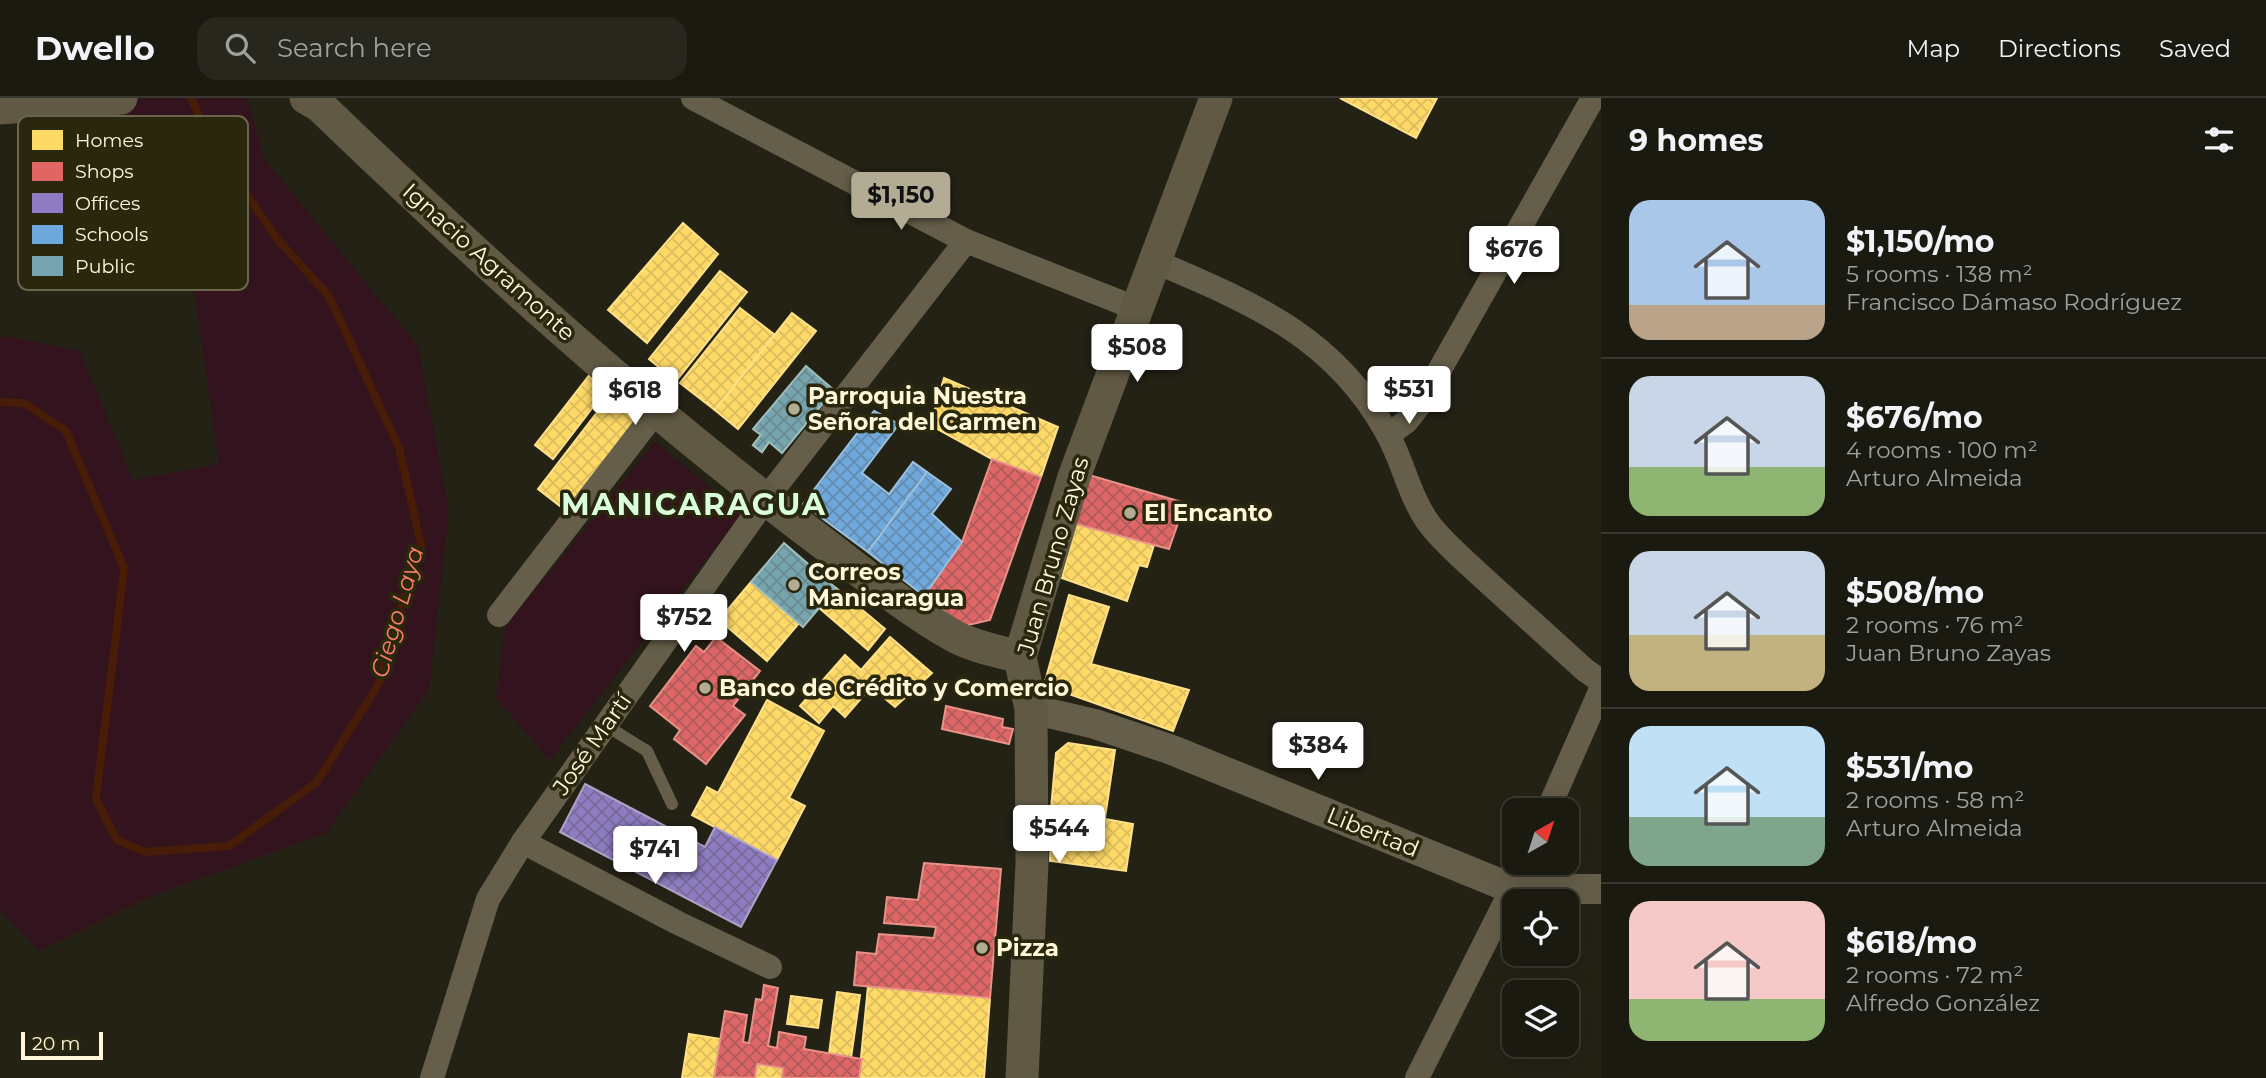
<!DOCTYPE html>
<meta charset="utf-8">
<style>
:root{--surface:#1b1a10;--page:#28271e;--text:#f1f3f6;--muted:#a0a19f;--line:#393830;--accent:#b2ac94}
body{margin:0;font-family:Montserrat,sans-serif;background:var(--page);color:var(--text);height:100vh;display:flex;flex-direction:column;font-size:26px;white-space:nowrap}
*{box-sizing:border-box;margin:0}
p{font-size:23px;color:var(--muted)}
.icon{flex:none;width:38px;height:38px;fill:none;stroke:currentColor;stroke-width:2;stroke-linecap:round;stroke-linejoin:round}
.map{position:relative;flex:1;overflow:hidden}
.panel{display:flex;flex-direction:column;background:var(--surface);width:665px}
.panel>*{flex:none}
.needle{width:46px;rotate:39deg}
.controls{position:absolute;left:1502px;top:700px;display:grid;gap:14px}
.controls a{display:grid;place-items:center;width:77px;height:77px;border-radius:14px;background:var(--surface);box-shadow:0 7px 28px #0002,0 0 0 2px var(--line);font-size:35px}
.scale{position:absolute;left:21px;bottom:18px;width:82px;box-sizing:border-box;padding-left:7px;border:4px solid #fff7d8;border-top:0;font-size:19px;line-height:24px;white-space:nowrap;color:#fff7d8;-webkit-text-stroke:5px #2a270f;paint-order:stroke}
.price{position:absolute;translate:-50% -60px;padding:0 16px;border-radius:7px;background:#fff;color:#222;font-size:23px;line-height:46px;filter:drop-shadow(0 2px 4px #0008)}
.price::after{content:'';position:absolute;left:50%;top:42px;width:21px;height:16px;margin-left:-10px;background:inherit;clip-path:polygon(0 0,100% 0,50% 100%)}
.price.current{background:var(--accent);color:#111}
ul{padding:0;list-style:none}
li{display:flex;align-items:center;gap:21px;height:175px;padding:0 28px}
li+li{border-top:2px solid var(--line)}
li span{display:grid;place-items:center;flex:none;width:196px;height:140px;border-radius:21px;color:#555}
li>.icon{margin-inline-start:auto}
span .icon{width:84px;height:84px;fill:#fffc;stroke-width:1}
li b{font-size:30px}
h2{display:flex;justify-content:space-between;align-items:center;height:84px;padding:0 28px;font-size:30px}
header{display:flex;align-items:center;gap:42px;box-sizing:border-box;height:98px;padding:0 35px;background:var(--surface);border-bottom:2px solid var(--line)}
header strong{font-size:33px}
nav{display:flex;gap:38px;margin-inline-start:auto;font-size:24px}
.search{width:490px;height:63px;background:var(--page);display:flex;align-items:center;gap:18px;box-sizing:border-box;padding:0 24px;border-radius:21px;color:var(--muted);font-size:26px}
main{display:flex;flex:1;min-height:0}
.map>svg:first-child{display:block}
</style>
<header>
<strong>Dwello</strong>
<div class="search"><svg class="icon" aria-label="search" viewBox="0 0 24 24"><circle cx="10" cy="10" r="6"/><path d="M15 15l6 6"/></svg>Search here</div>
<nav><a>Map</a><a>Directions</a><a>Saved</a></nav>
</header>
<main>
<div class="map">
<svg width="1601" height="980" viewBox="0 0 1601 980">
<defs>
<pattern id="homes-cross-hatch" width="8" height="8" patternUnits="userSpaceOnUse" patternTransform="scale(1.75)"><rect width="8" height="8" fill="#ffd966"/><path d="M0 0l8 8M0 8l8-8" fill="none" stroke="#dbbc5f"/></pattern>
<pattern id="shops-cross-hatch" width="8" height="8" patternUnits="userSpaceOnUse" patternTransform="scale(1.75)"><rect width="8" height="8" fill="#e06666"/><path d="M0 0l8 8M0 8l8-8" fill="none" stroke="#ac5c59"/></pattern>
<pattern id="offices-cross-hatch" width="8" height="8" patternUnits="userSpaceOnUse" patternTransform="scale(1.75)"><rect width="8" height="8" fill="#8e7cc3"/><path d="M0 0l8 8M0 8l8-8" fill="none" stroke="#776a96"/></pattern>
<pattern id="schools-cross-hatch" width="8" height="8" patternUnits="userSpaceOnUse" patternTransform="scale(1.75)"><rect width="8" height="8" fill="#6fa8dc"/><path d="M0 0l8 8M0 8l8-8" fill="none" stroke="#648cae"/></pattern>
<pattern id="public-cross-hatch" width="8" height="8" patternUnits="userSpaceOnUse" patternTransform="scale(1.75)"><rect width="8" height="8" fill="#76a5af"/><path d="M0 0l8 8M0 8l8-8" fill="none" stroke="#698a8e"/></pattern>
</defs>
<rect width="100%" height="100%" fill="#242215"/>
<g fill="#33131d">
<path d="M 113,0 L 247,0 L 265,62 L 418,248 L 449,413 L 429,592 L 326,735 L 149,799 L 39,853 L 0,812 L 0,241 L 6,238 L 80,253 L 133,382 L 219,366 L 195,196 Z"/>
<path d="M 655,344 L 742,415 L 550,662 L 496,600 L 505,529 Z"/>
</g>
<g fill="url(#homes-cross-hatch)" stroke="#ffe288" stroke-width="2">
<path d="M 1340,0 L 1437,0 L 1416,40 Z"/>
<path d="M 683,125 L 718,156 L 647,245 L 608,212 Z"/>
<path d="M 720,173 L 747,194 L 676,283 L 649,261 Z"/>
<path d="M 740,210 L 775,237 L 715,312 L 680,285 Z"/>
<path d="M 792,215 L 816,233 L 738,331 L 715,312 Z"/>
<path d="M 595,270 L 613,283 L 553,361 L 535,347 Z"/>
<path d="M 944,280 L 1058,329 L 1041,379 L 992,361 L 930,327 Z"/>
<path d="M 612,295 L 636,315 L 634,326 L 565,412 L 538,391 Z"/>
<path d="M 761,337 L 769,344 L 762,354 L 753,347 Z"/>
<path d="M 1076,426 L 1154,447 L 1147,469 L 1139,467 L 1127,503 L 1062,480 Z"/>
<path d="M 751,484 L 799,525 L 767,563 L 719,522 Z"/>
<path d="M 836,490 L 885,531 L 868,552 L 819,510 Z"/>
<path d="M 1069,497 L 1109,509 L 1091,566 L 1189,592 L 1173,633 L 1044,587 Z"/>
<path d="M 890,539 L 932,575 L 895,609 L 871,589 L 845,619 L 833,608 L 819,625 L 800,608 L 845,557 L 861,572 Z"/>
<path d="M 767,602 L 824,633 L 789,700 L 805,708 L 777,762 L 692,717 L 707,689 L 718,695 Z"/>
<path d="M 1068,645 L 1115,652 L 1105,720 L 1051,711 L 1056,655 Z"/>
<path d="M 1051,711 L 1133,726 L 1126,773 L 1050,763 Z"/>
<path d="M 868,888 L 990,900 L 984,980 L 859,980 Z"/>
<path d="M 837,894 L 860,897 L 851,960 L 829,956 Z"/>
<path d="M 791,898 L 822,902 L 818,930 L 787,926 Z"/>
<path d="M 689,936 L 721,941 L 714,980 L 682,980 Z"/>
<path d="M 757,966 L 783,970 L 782,979 L 790,980 L 755,980 Z"/>
</g>
<g fill="url(#shops-cross-hatch)" stroke="#e99288" stroke-width="2">
<path d="M 992,361 L 1041,379 L 990,522 L 964,528 L 924,498 L 962,444 Z"/>
<path d="M 1089,377 L 1185,405 L 1169,451 L 1076,426 Z"/>
<path d="M 716,539 L 760,573 L 733,608 L 745,617 L 706,666 L 674,641 L 680,632 L 650,608 L 696,548 L 704,554 Z"/>
<path d="M 946,608 L 1003,621 L 1002,629 L 1013,631 L 1009,646 L 942,631 Z"/>
<path d="M 924,765 L 1001,771 L 990,900 L 854,887 L 857,854 L 876,856 L 879,836 L 934,840 L 936,829 L 884,825 L 887,799 L 918,802 Z"/>
<path d="M 764,887 L 778,890 L 768,948 L 777,950 L 779,934 L 806,939 L 804,951 L 862,961 L 859,980 L 790,980 L 782,979 L 783,970 L 757,966 L 755,980 L 714,979 L 725,913 L 747,917 L 743,944 L 749,945 L 756,901 L 762,902 Z"/>
</g>
<path fill="url(#offices-cross-hatch)" stroke="#b0a1c9" stroke-width="2" d="M 585,686 L 705,749 L 715,729 L 777,762 L 741,829 L 560,734 Z"/>
<g fill="url(#schools-cross-hatch)" stroke="#9ac0db" stroke-width="2">
<path d="M 874,313 L 899,326 L 862,375 L 889,396 L 913,364 L 927,374 L 868,454 L 803,406 Z"/>
<path d="M 927,374 L 951,391 L 932,416 L 962,444 L 924,498 L 868,454 Z"/>
</g>
<g fill="url(#public-cross-hatch)" stroke="#9fbebb" stroke-width="2">
<path d="M 806,268 L 834,292 L 782,355 L 769,344 L 762,354 L 753,347 L 761,337 L 753,331 Z"/>
<path d="M 784,445 L 836,490 L 803,529 L 751,484 Z"/>
</g>
<g fill="none" stroke-linecap="round" stroke-linejoin="round">
<path stroke="#471d08" stroke-width="8" d="M 0,304 L 24,305 L 66,333 L 124,470 L 96,701 L 117,742 L 145,754 L 229,748 L 317,684 L 378,587 L 421,446 L 399,350 L 329,198 L 278,142 L 213,48 L 191,0"/>
<path stroke="#655e4a" stroke-width="12" d="M 605,627 L 647,653 L 672,706"/>
<g stroke="#655e4a" stroke-width="24">
<path d="M 693,0 L 966,143 L 1135,210"/>
<path d="M 1154,163 C 1250,204 1334,238 1387,335 C 1404,365 1409,399 1430,427 C 1444,445 1462,460 1479,476 C 1514,508 1550,540 1585,572 L 1601,583"/>
<path d="M 1388,337 L 1407,323 L 1421,305 L 1593,0"/>
<path d="M 499,517 L 657,312"/>
<path d="M 1548,712 L 1601,591"/>
<path d="M 523,744 L 678,825 L 770,869"/>
<path d="M 432,980 L 488,801 L 523,744 L 766,401 L 966,143"/>
<path d="M 1417,980 L 1525,765"/>
</g>
<path stroke="#655e4a" stroke-width="30" d="M 1031,611 L 1095,626 L 1172,652 L 1513,791 L 1601,791"/>
<g stroke="#605944" stroke-width="33">
<path d="M 306,0 L 320,8 C 474,156 633,301 803,430 C 852,466 901,508 954,538 C 974,549 998,553 1020,559"/>
<path d="M 0,10 L 121,0"/>
<path d="M 1022,980 L 1032,765 L 1031,611 L 1020,559 L 1074,379 L 1216,0"/>
</g>
</g>
<g fill="#b2ac94" stroke="#2a270f" stroke-width="2.5">
<circle cx="794" cy="311" r="7"/>
<circle cx="1130" cy="415" r="7"/>
<circle cx="794" cy="487" r="7"/>
<circle cx="705" cy="590" r="7"/>
<circle cx="982" cy="850" r="7"/>
</g>
<g text-anchor="middle" dominant-baseline="central" stroke-width="7" stroke-linejoin="round" paint-order="stroke">
<g font-size="23" fill="#fff7d8" stroke="#2a270f">
<text transform="translate(489 164) rotate(42)">Ignacio Agramonte</text>
<text transform="translate(1053 458) rotate(-74)">Juan Bruno Zayas</text>
<text transform="translate(592 646) rotate(-55)">José Martí</text>
<text transform="translate(1373 734) rotate(22)">Libertad</text>
</g>
<g font-size="23" font-weight="bold" fill="#fff7d8" stroke="#2a270f" text-anchor="start">
<text x="808" y="298">Parroquia Nuestra<tspan x="808" dy="26">Señora del Carmen</tspan></text>
<text x="1144" y="415">El Encanto</text>
<text x="808" y="474">Correos<tspan x="808" dy="26">Manicaragua</tspan></text>
<text x="719" y="590">Banco de Crédito y Comercio</text>
<text x="996" y="850">Pizza</text>
</g>
<g font-size="24" font-style="italic" fill="#ff7d66" stroke="#2a270f">
<text transform="translate(397 514) rotate(-74)">Ciego Laya</text>
</g>
<g font-size="30" font-weight="bold" letter-spacing="2" fill="#daffdc" stroke="#2a270f">
<text x="694" y="406">MANICARAGUA</text>
</g>
</g>
<rect x="18" y="18" width="230" height="174" rx="10" fill="#2a270f" stroke="#6a654b" stroke-width="2"/>
<rect x="32" y="32" width="31" height="20" fill="#ffd966"/>
<rect x="32" y="64" width="31" height="19" fill="#e06666"/>
<rect x="32" y="95" width="31" height="20" fill="#8e7cc3"/>
<rect x="32" y="127" width="31" height="19" fill="#6fa8dc"/>
<rect x="32" y="158" width="31" height="20" fill="#76a5af"/>
<g font-size="19" fill="#fff7d8">
<text x="75" y="49">Homes</text>
<text x="75" y="80">Shops</text>
<text x="75" y="112">Offices</text>
<text x="75" y="143">Schools</text>
<text x="75" y="175">Public</text>
</g>
</svg>
<div class="controls">
<a><svg class="needle" viewBox="-14 -14 28 28"><path d="M0-13l5 13h-10z" fill="#e53935"/><path d="M0 13l5-13h-10z" fill="#a0a19f"/></svg></a>
<a><svg class="icon" aria-label="locate" viewBox="0 0 24 24"><circle cx="12" cy="12" r="6"/><path d="M12 2v4M12 18v4M2 12h4M18 12h4"/></svg></a>
<a><svg class="icon" aria-label="layers" viewBox="0 0 24 24"><path d="M12 4l9 5-9 5-9-5zM3 14l9 5 9-5"/></svg></a>
</div>
<div class="scale">20 m</div>
<b class="price current" style="left:901px;top:134px">$1,150</b>
<b class="price" style="left:1514px;top:188px">$676</b>
<b class="price" style="left:1137px;top:286px">$508</b>
<b class="price" style="left:1409px;top:328px">$531</b>
<b class="price" style="left:635px;top:329px">$618</b>
<b class="price" style="left:684px;top:556px">$752</b>
<b class="price" style="left:1318px;top:684px">$384</b>
<b class="price" style="left:1059px;top:767px">$544</b>
<b class="price" style="left:655px;top:788px">$741</b>
</div>
<section class="panel">
<h2>9 homes<svg class="icon" aria-label="filters" viewBox="0 0 24 24"><path d="M4 7h16M4 17h16"/><circle cx="9" cy="7" r="2"/><circle cx="15" cy="17" r="2"/></svg></h2>
<ul>
<li><span style="background:linear-gradient(#a9c7e8 75%,#b9a48a 0)"><svg class="icon" aria-label="home" viewBox="0 0 24 24"><path d="M3 11l9-7 9 7M6 9v11h12V9"/></svg></span><div><b>$1,150/mo</b><p>5 rooms · 138 m²</p><p>Francisco Dámaso Rodríguez</p></div></li>
<li><span style="background:linear-gradient(#c9d6e8 65%,#8fb573 0)"><svg class="icon" aria-label="home" viewBox="0 0 24 24"><path d="M3 11l9-7 9 7M6 9v11h12V9"/></svg></span><div><b>$676/mo</b><p>4 rooms · 100 m²</p><p>Arturo Almeida</p></div></li>
<li><span style="background:linear-gradient(#c9d6e8 60%,#c2b280 0)"><svg class="icon" aria-label="home" viewBox="0 0 24 24"><path d="M3 11l9-7 9 7M6 9v11h12V9"/></svg></span><div><b>$508/mo</b><p>2 rooms · 76 m²</p><p>Juan Bruno Zayas</p></div></li>
<li><span style="background:linear-gradient(#bfe0f5 65%,#7fa58c 0)"><svg class="icon" aria-label="home" viewBox="0 0 24 24"><path d="M3 11l9-7 9 7M6 9v11h12V9"/></svg></span><div><b>$531/mo</b><p>2 rooms · 58 m²</p><p>Arturo Almeida</p></div></li>
<li><span style="background:linear-gradient(#f6c9c9 70%,#8fb573 0)"><svg class="icon" aria-label="home" viewBox="0 0 24 24"><path d="M3 11l9-7 9 7M6 9v11h12V9"/></svg></span><div><b>$618/mo</b><p>2 rooms · 72 m²</p><p>Alfredo González</p></div></li>
</ul>
</section>
</main>
